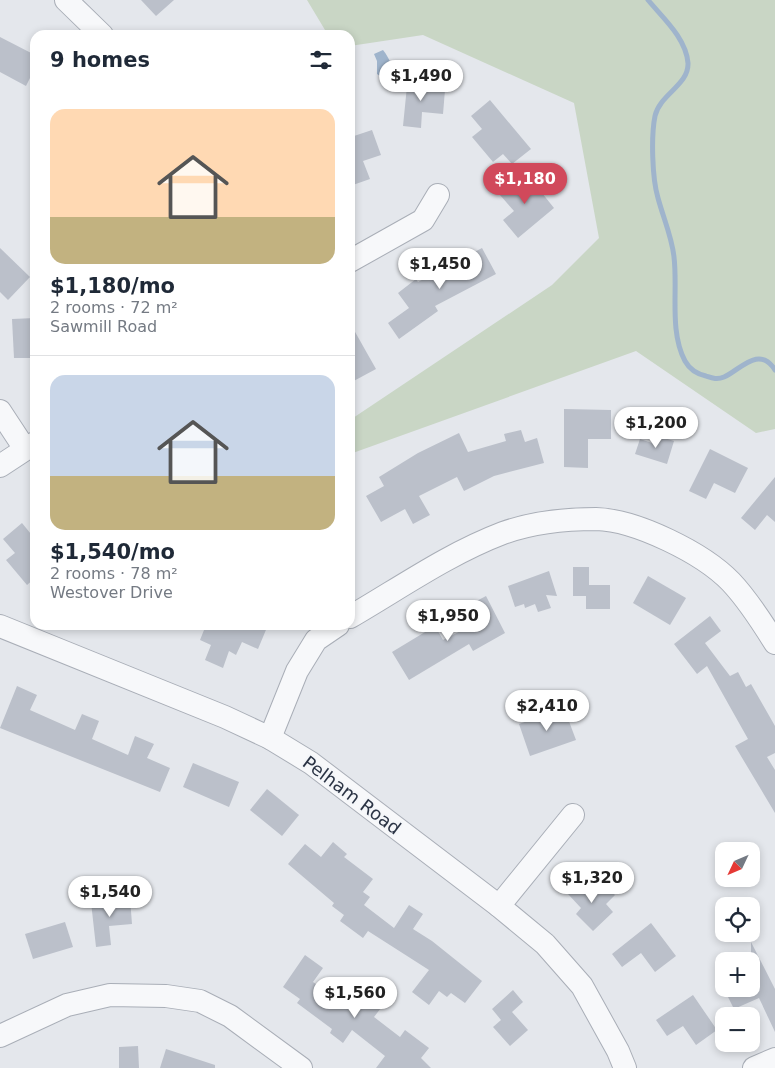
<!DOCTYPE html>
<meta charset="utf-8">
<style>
:root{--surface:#fff;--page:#f2f2f3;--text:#1f2937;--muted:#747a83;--line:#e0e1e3;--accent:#d1495b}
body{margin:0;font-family:"DejaVu Sans",sans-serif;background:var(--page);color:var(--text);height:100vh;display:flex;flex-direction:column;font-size:19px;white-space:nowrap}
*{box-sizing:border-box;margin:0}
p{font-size:16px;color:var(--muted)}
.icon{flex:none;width:28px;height:28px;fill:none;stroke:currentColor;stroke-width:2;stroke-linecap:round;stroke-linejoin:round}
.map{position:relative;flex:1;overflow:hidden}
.sheet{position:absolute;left:30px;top:30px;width:325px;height:600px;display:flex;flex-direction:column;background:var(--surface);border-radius:15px;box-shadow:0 2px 8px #0003}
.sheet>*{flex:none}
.needle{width:32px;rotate:226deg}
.fabs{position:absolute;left:715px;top:842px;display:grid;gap:10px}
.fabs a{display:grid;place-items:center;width:45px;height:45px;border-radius:10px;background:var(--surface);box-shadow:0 2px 8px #0003;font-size:25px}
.price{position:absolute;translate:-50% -42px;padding:0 11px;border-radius:18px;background:#fff;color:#222;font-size:16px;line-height:32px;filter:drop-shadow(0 1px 2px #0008)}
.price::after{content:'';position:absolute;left:50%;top:30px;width:15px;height:11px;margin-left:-8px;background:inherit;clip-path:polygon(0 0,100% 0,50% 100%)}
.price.selected{background:var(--accent);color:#fff}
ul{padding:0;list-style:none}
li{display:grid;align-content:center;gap:10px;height:265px;padding:0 20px}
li+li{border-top:1px solid var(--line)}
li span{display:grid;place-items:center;height:155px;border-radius:15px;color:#555}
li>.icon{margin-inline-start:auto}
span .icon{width:90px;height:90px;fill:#fffc;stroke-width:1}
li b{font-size:21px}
h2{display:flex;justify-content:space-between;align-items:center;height:60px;padding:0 20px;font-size:21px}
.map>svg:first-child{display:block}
</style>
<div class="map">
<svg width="775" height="1068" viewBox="0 0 775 1068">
<rect width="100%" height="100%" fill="#e4e7ec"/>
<path fill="#c9d6c5" d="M 307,0 L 775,0 L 775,429 L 756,433 L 636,351 L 350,454 L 350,420 L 552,285 L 599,238 L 574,103 L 423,35 L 350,46 L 350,35 L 328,35 Z"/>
<path fill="#9fb4cc" d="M 383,50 C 390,59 393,67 394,79 L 387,81 L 377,74 L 377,61 L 374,54 Z"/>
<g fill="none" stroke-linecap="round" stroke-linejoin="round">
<path stroke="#9fb4cc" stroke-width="5" d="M 648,0 C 663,18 686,38 688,63 C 689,85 660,94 655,116 C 651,136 652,178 658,198 C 663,217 672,237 674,257 C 678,290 669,331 685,361 C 690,370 697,374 706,376 C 712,378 717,380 724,377 C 739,371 759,344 775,370"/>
</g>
<g fill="#bbc0ca">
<path d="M 141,0 L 174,0 L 156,16 Z"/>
<path d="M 0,37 L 35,55 L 35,68 L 26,86 L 0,72 Z"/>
<path d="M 408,76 L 422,78 L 421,88 L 445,90 L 443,114 L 422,112 L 421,128 L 403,126 Z"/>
<path d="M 490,100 L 531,149 L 512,164 L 503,154 L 493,162 L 472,137 L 482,129 L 471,116 Z"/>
<path d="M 350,130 L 352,130 L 354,136 L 372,130 L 381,155 L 363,161 L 370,179 L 350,186 Z"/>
<path d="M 526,173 L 554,208 L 518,238 L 503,220 L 514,211 L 500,195 Z"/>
<path d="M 0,248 L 30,277 L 8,300 L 0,292 Z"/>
<path d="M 482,248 L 496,274 L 435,306 L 438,311 L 399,339 L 388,323 L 409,308 L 398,293 L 416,279 L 418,282 Z"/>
<path d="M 35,318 L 35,358 L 14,358 L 12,319 Z"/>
<path d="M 350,323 L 376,369 L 350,383 Z"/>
<path d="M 564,409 L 611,410 L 611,439 L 588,439 L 588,468 L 564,467 Z"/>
<path d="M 521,430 L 525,442 L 537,438 L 544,463 L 494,476 L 464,491 L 457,477 L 419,496 L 430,515 L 413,524 L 405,509 L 381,522 L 366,496 L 384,486 L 379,477 L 418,453 L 459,433 L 468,452 L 506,441 L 504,434 Z"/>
<path d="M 655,435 L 674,441 L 667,464 L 635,454 L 640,439 L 652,443 Z"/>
<path d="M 710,449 L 748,468 L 735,493 L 714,483 L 706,499 L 689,491 Z"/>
<path d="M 775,477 L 775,522 L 767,515 L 755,530 L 741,518 Z"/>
<path d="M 22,523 L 35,539 L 35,578 L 27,585 L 6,560 L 15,553 L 3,539 Z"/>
<path d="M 573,567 L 589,567 L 589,585 L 610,585 L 610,609 L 586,609 L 586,596 L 573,596 Z"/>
<path d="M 549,571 L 557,596 L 546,595 L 551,608 L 538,612 L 535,604 L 525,608 L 524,604 L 515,607 L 508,586 Z"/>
<path d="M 648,576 L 686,598 L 670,625 L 633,603 Z"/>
<path d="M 486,596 L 505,633 L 473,651 L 469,644 L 409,680 L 392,652 L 435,626 L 443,640 L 480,621 L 471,604 Z"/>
<path d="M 710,616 L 721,631 L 705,643 L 730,676 L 738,672 L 746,687 L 751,684 L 775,726 L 775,753 L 767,757 L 775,770 L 775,813 L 735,746 L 748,739 L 707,666 L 697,674 L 674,644 Z"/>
<path d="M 206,625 L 268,625 L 258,649 L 242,642 L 236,655 L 229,651 L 223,668 L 205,660 L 211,645 L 200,640 Z"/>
<path d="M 17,686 L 37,695 L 30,710 L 75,730 L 82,714 L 99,721 L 92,739 L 128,755 L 135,736 L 154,744 L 147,758 L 170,768 L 160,792 L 0,728 Z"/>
<path d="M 564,708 L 576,740 L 530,756 L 519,724 Z"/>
<path d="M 193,763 L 239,782 L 229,807 L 183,787 Z"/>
<path d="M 267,789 L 299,815 L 282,836 L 250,810 Z"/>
<path d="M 333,842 L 347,854 L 344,857 L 373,879 L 363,892 L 370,897 L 364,905 L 394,928 L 409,905 L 423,914 L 413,929 L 432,941 L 482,981 L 465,1003 L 451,993 L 447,997 L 439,991 L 429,1005 L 412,992 L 429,970 L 368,931 L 363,938 L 340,921 L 344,915 L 332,906 L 334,903 L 288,864 L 305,844 L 321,857 Z"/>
<path d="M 581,881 L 588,888 L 593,883 L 600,891 L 606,886 L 615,895 L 606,904 L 613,912 L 593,931 L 576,914 L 581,908 L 568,894 Z"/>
<path d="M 130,898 L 132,924 L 109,926 L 111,945 L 96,947 L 91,902 Z"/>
<path d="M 65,922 L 73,947 L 33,959 L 25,934 Z"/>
<path d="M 651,923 L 676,956 L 655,972 L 641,953 L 622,967 L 612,954 Z"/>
<path d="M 751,942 L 775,989 L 775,1032 L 759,998 L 734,1009 L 724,989 L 751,989 Z"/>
<path d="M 305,955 L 323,968 L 313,982 L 349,1007 L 355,998 L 366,1007 L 390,987 L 394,991 L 374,1017 L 400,1037 L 405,1030 L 429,1048 L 421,1058 L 431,1068 L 376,1068 L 385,1056 L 352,1030 L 343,1043 L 330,1033 L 332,1029 L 297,1003 L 300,999 L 283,987 Z"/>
<path d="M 513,990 L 523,1002 L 512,1012 L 528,1030 L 510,1046 L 493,1027 L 501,1020 L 492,1009 Z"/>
<path d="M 693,995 L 717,1030 L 696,1045 L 683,1026 L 667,1036 L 656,1020 Z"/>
<path d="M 138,1046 L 139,1068 L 119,1068 L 119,1047 Z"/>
<path d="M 166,1049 L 215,1065 L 215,1068 L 160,1068 Z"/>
</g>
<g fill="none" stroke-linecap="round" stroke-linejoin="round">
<g stroke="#a9aeb7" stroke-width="24">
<g id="minor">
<path d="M 66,0 L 102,35"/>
<path d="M 350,261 L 423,220 L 438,195"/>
<path d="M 0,411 L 25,449"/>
<path d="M 0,466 L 35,443"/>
<path d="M 350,617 C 400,588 448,554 503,533 C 531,523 566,519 596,519 C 636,520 703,553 731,582 C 748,600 762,622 775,643"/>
<path d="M 0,626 L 225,717 L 270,738 L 311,763 L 499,906 L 545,944 L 582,986 L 618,1051 L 625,1068"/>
<path d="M 270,738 L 297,671 L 316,640 L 338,625"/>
<path d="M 499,906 L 573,815"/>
<path d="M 0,1036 L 67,1005 L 110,995 L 166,996 L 200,1001 L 230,1016 L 301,1068"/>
<path d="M 754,1068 L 775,1059"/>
</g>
</g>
<use href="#minor" stroke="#f7f8fa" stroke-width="22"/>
</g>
<g text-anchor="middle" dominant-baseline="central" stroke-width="4" stroke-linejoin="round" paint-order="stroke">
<g font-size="18" fill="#2b3445" stroke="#f4f6f9">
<text transform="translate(352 795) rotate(37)">Pelham Road</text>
</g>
</g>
</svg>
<div class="fabs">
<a><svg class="needle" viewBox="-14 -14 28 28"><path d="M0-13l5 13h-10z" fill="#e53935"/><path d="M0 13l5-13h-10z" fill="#747a83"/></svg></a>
<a><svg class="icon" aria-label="locate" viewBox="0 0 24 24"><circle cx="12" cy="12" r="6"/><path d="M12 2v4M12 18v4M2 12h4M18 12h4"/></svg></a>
<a>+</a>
<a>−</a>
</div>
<b class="price" style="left:421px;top:102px">$1,490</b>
<b class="price selected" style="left:525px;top:205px">$1,180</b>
<b class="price" style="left:440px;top:290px">$1,450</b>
<b class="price" style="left:656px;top:449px">$1,200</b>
<b class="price" style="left:448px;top:642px">$1,950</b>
<b class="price" style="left:547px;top:732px">$2,410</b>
<b class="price" style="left:592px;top:904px">$1,320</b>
<b class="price" style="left:110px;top:918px">$1,540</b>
<b class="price" style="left:355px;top:1019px">$1,560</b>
<section class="sheet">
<h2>9 homes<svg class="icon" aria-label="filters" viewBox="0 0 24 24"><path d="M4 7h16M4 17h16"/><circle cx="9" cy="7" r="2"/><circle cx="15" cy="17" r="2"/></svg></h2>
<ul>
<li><span style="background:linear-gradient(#ffd9b3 70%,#c2b280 0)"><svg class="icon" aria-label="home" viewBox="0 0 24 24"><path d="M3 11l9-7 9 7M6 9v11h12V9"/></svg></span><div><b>$1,180/mo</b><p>2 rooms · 72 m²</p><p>Sawmill Road</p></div></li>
<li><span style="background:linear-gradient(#c9d6e8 65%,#c2b280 0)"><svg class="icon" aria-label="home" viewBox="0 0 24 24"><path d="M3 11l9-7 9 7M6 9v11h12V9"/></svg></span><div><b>$1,540/mo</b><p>2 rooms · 78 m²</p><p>Westover Drive</p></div></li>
</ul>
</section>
</div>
